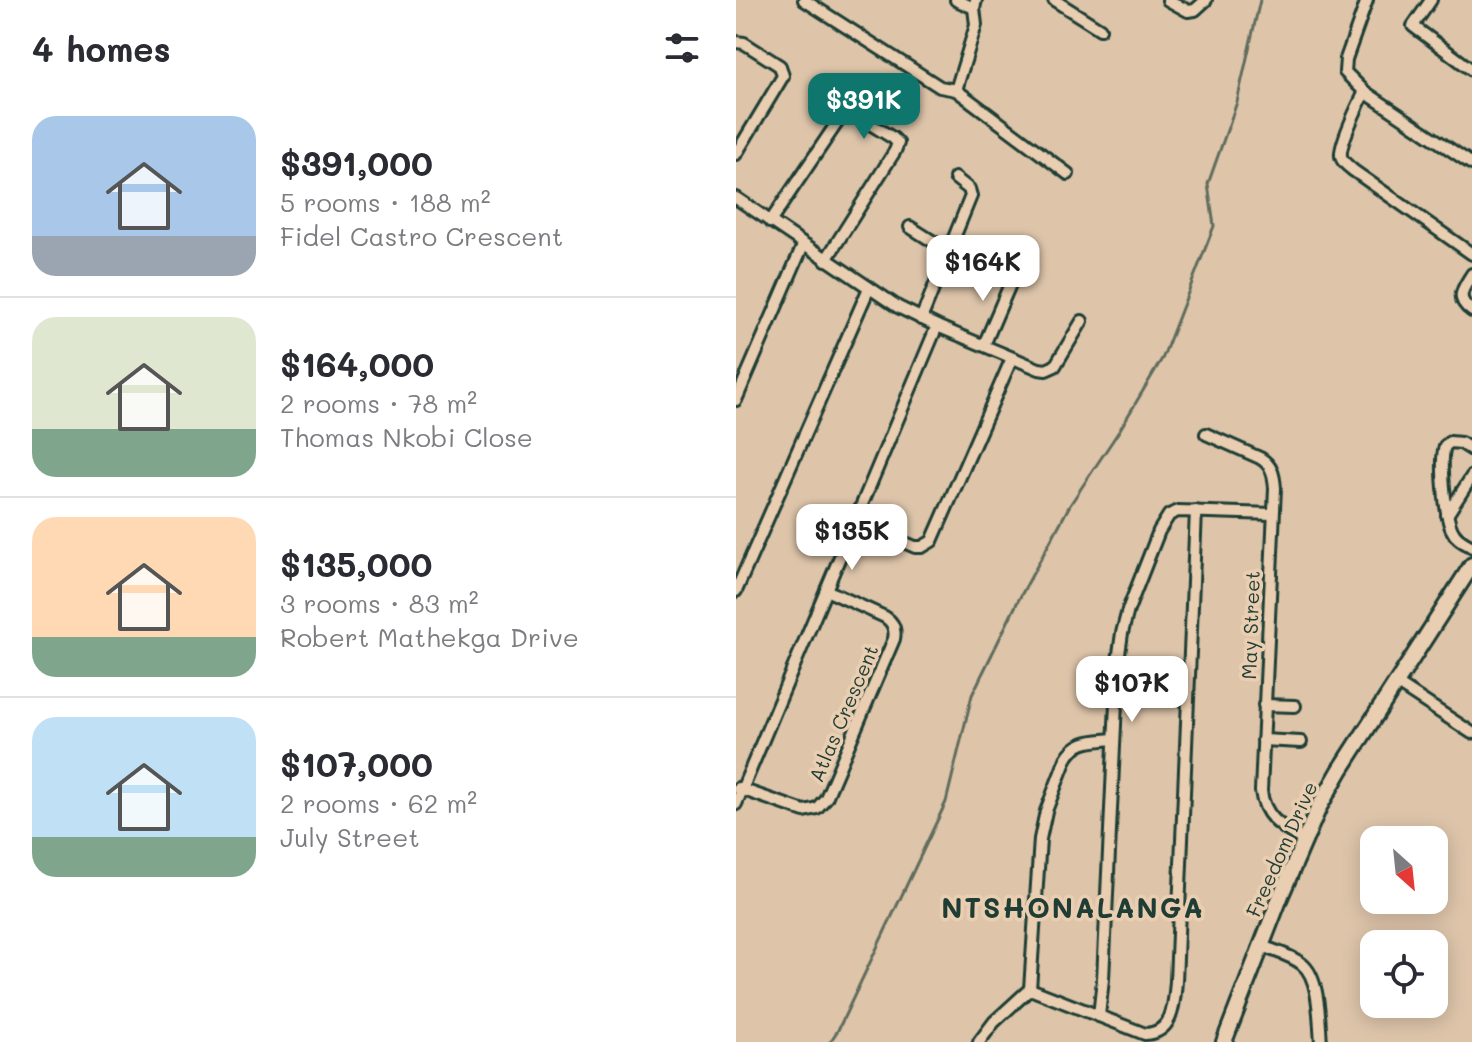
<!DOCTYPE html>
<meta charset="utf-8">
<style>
:root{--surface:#fff;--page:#f7f7f7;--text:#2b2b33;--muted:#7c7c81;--line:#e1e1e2;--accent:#0f766e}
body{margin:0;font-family:Mali,sans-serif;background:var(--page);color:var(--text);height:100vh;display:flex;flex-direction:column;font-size:30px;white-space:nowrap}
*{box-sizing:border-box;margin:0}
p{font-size:26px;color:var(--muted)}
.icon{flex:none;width:44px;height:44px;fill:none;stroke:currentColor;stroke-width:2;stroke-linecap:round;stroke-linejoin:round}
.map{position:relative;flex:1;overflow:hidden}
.drawer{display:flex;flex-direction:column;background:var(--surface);width:736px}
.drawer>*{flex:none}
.needle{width:52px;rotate:153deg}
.tools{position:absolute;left:624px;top:826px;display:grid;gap:16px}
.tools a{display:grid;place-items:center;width:88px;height:88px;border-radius:16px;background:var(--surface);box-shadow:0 4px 20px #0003;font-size:40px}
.price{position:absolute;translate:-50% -68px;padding:0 18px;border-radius:16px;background:#fff;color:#222;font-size:26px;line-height:52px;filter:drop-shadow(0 2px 4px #0008)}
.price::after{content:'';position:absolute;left:50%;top:48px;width:24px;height:18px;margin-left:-12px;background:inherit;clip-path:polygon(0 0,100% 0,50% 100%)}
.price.active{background:var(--accent);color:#fff}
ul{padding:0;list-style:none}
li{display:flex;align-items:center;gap:24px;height:200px;padding:0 32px}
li+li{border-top:2px solid var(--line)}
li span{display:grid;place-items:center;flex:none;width:224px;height:160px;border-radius:24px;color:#555}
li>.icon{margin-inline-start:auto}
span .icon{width:96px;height:96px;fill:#fffc;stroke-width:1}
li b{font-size:34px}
h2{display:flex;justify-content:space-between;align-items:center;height:96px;padding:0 32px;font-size:34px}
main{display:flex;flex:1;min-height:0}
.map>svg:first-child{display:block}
</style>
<main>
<section class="drawer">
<h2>4 homes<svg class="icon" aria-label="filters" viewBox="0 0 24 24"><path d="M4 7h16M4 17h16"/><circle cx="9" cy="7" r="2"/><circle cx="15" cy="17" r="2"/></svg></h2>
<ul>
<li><span style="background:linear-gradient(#a9c7e8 75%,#9aa5b1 0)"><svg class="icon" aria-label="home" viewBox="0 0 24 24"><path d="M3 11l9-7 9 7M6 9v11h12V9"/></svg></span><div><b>$391,000</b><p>5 rooms · 188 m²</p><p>Fidel Castro Crescent</p></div></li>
<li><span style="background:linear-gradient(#dfe7d0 70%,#7fa58c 0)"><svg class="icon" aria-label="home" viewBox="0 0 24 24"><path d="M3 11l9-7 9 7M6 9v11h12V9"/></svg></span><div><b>$164,000</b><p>2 rooms · 78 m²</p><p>Thomas Nkobi Close</p></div></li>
<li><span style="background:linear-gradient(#ffd9b3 75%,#7fa58c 0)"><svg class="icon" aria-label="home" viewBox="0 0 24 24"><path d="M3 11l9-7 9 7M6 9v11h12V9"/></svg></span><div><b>$135,000</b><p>3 rooms · 83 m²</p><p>Robert Mathekga Drive</p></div></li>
<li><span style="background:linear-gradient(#bfe0f5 75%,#7fa58c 0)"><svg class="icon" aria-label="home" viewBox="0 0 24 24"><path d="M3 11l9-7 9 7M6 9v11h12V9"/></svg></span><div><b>$107,000</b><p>2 rooms · 62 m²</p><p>July Street</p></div></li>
</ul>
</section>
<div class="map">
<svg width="736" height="1042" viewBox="0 0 736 1042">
<rect width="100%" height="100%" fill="#dec5aa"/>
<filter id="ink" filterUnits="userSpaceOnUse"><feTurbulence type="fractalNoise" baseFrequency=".0125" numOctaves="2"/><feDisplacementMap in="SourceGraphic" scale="16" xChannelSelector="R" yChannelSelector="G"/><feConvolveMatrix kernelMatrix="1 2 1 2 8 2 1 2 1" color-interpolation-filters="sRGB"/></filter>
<g filter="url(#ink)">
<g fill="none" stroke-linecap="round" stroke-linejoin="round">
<path stroke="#606c5d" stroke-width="3" d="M 94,1042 L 102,1030 L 210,802 L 236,695 L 282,601 L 334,505 L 383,431 L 427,357 L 478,226 L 472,184 L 501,102 L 524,0"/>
<g stroke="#1f3d34" stroke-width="16">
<g id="street">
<path d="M 68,0 L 204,87 L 220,90 L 332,174"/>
<path d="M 220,0 L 238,8 L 240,0"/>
<path d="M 318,0 L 364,29"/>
<path d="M 432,0 L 452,11 L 459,10 L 470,0"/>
<path d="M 631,0 L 610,59 L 609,72 L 629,92 L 736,164"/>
<path d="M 695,0 L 677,26 L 736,70"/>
<path d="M 0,42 L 8,43 L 44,66 L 47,76 L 0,154"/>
<path d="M 220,90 L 240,25 L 238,8"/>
<path d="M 629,92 C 623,103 603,145 605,156 C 606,162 613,167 618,171 L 736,254"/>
<path d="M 0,198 L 162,307 L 201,326 L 303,369 L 310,370 L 319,366 L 346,321"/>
<path d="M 34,222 L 107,114 L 113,112 L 118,114 L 157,138 L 162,143 L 159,151 L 90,260"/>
<path d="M 174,227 L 212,251"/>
<path d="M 736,274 C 727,289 718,298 736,311"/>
<path d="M 185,319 L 235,196 L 233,189 L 219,178"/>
<path d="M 248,345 L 278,275"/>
<path d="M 0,400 L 67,245"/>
<path d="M 470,434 L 524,458 C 536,465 538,475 539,488 L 525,791 C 528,818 546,827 567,840"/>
<path d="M 736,450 L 725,443 L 714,442 L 709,446 C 704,459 709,517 716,530 C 720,539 728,542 736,547"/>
<path d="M 711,515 L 736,476"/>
<path d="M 119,521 L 179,547 L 186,547 L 196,541 L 276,358"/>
<path d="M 0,591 L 133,288"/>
<path d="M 660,683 L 736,733"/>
<path d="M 528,705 L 559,706"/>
<path d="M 527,740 L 565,742"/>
<path d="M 2,788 L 68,811 L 81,808 L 90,798 L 158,639 C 160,629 157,622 149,617 L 90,590"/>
<path d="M 0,804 L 201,326"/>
<path d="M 526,946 C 538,951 555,955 566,964 C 584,978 583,1021 585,1042"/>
<path d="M 294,989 L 409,1034 C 438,1033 438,1003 440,981 L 460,511"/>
<path d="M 363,1016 L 367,979 L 382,661 L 386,633 L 392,610 L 423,531 L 433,515 L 442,511 L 537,514"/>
<path d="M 243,1042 L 258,1022 L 294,989 L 304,839 L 310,811 L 330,759 C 341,739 359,741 378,739"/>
</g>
</g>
<g stroke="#1f3d34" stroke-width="20">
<path id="secondary" d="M 488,1042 L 545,895 L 583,807 L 605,769 L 736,565"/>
</g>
<use href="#street" stroke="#eaceb1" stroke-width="10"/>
<use href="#secondary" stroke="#eaceb1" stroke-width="14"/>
</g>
</g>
<g text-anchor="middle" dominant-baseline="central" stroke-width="7" stroke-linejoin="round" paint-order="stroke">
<g font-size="20" fill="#1f3d34" stroke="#eaceb1">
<text transform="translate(514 625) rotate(-88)">May Street</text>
<text transform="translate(107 713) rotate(-67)">Atlas Crescent</text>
<text transform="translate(545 849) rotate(-66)">Freedom Drive</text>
</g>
<g font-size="28" font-weight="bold" letter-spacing="2" fill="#1f3d34" stroke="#eaceb1">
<text x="337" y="907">NTSHONALANGA</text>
</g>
</g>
</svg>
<div class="tools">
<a><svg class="needle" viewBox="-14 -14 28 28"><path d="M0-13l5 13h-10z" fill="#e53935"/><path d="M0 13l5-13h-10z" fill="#7c7c81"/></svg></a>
<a><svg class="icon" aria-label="locate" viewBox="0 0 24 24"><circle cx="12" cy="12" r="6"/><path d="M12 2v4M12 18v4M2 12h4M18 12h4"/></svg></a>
</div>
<b class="price active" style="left:128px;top:141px">$391K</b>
<b class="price" style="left:247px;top:303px">$164K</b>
<b class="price" style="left:116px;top:572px">$135K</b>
<b class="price" style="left:396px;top:724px">$107K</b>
</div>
</main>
